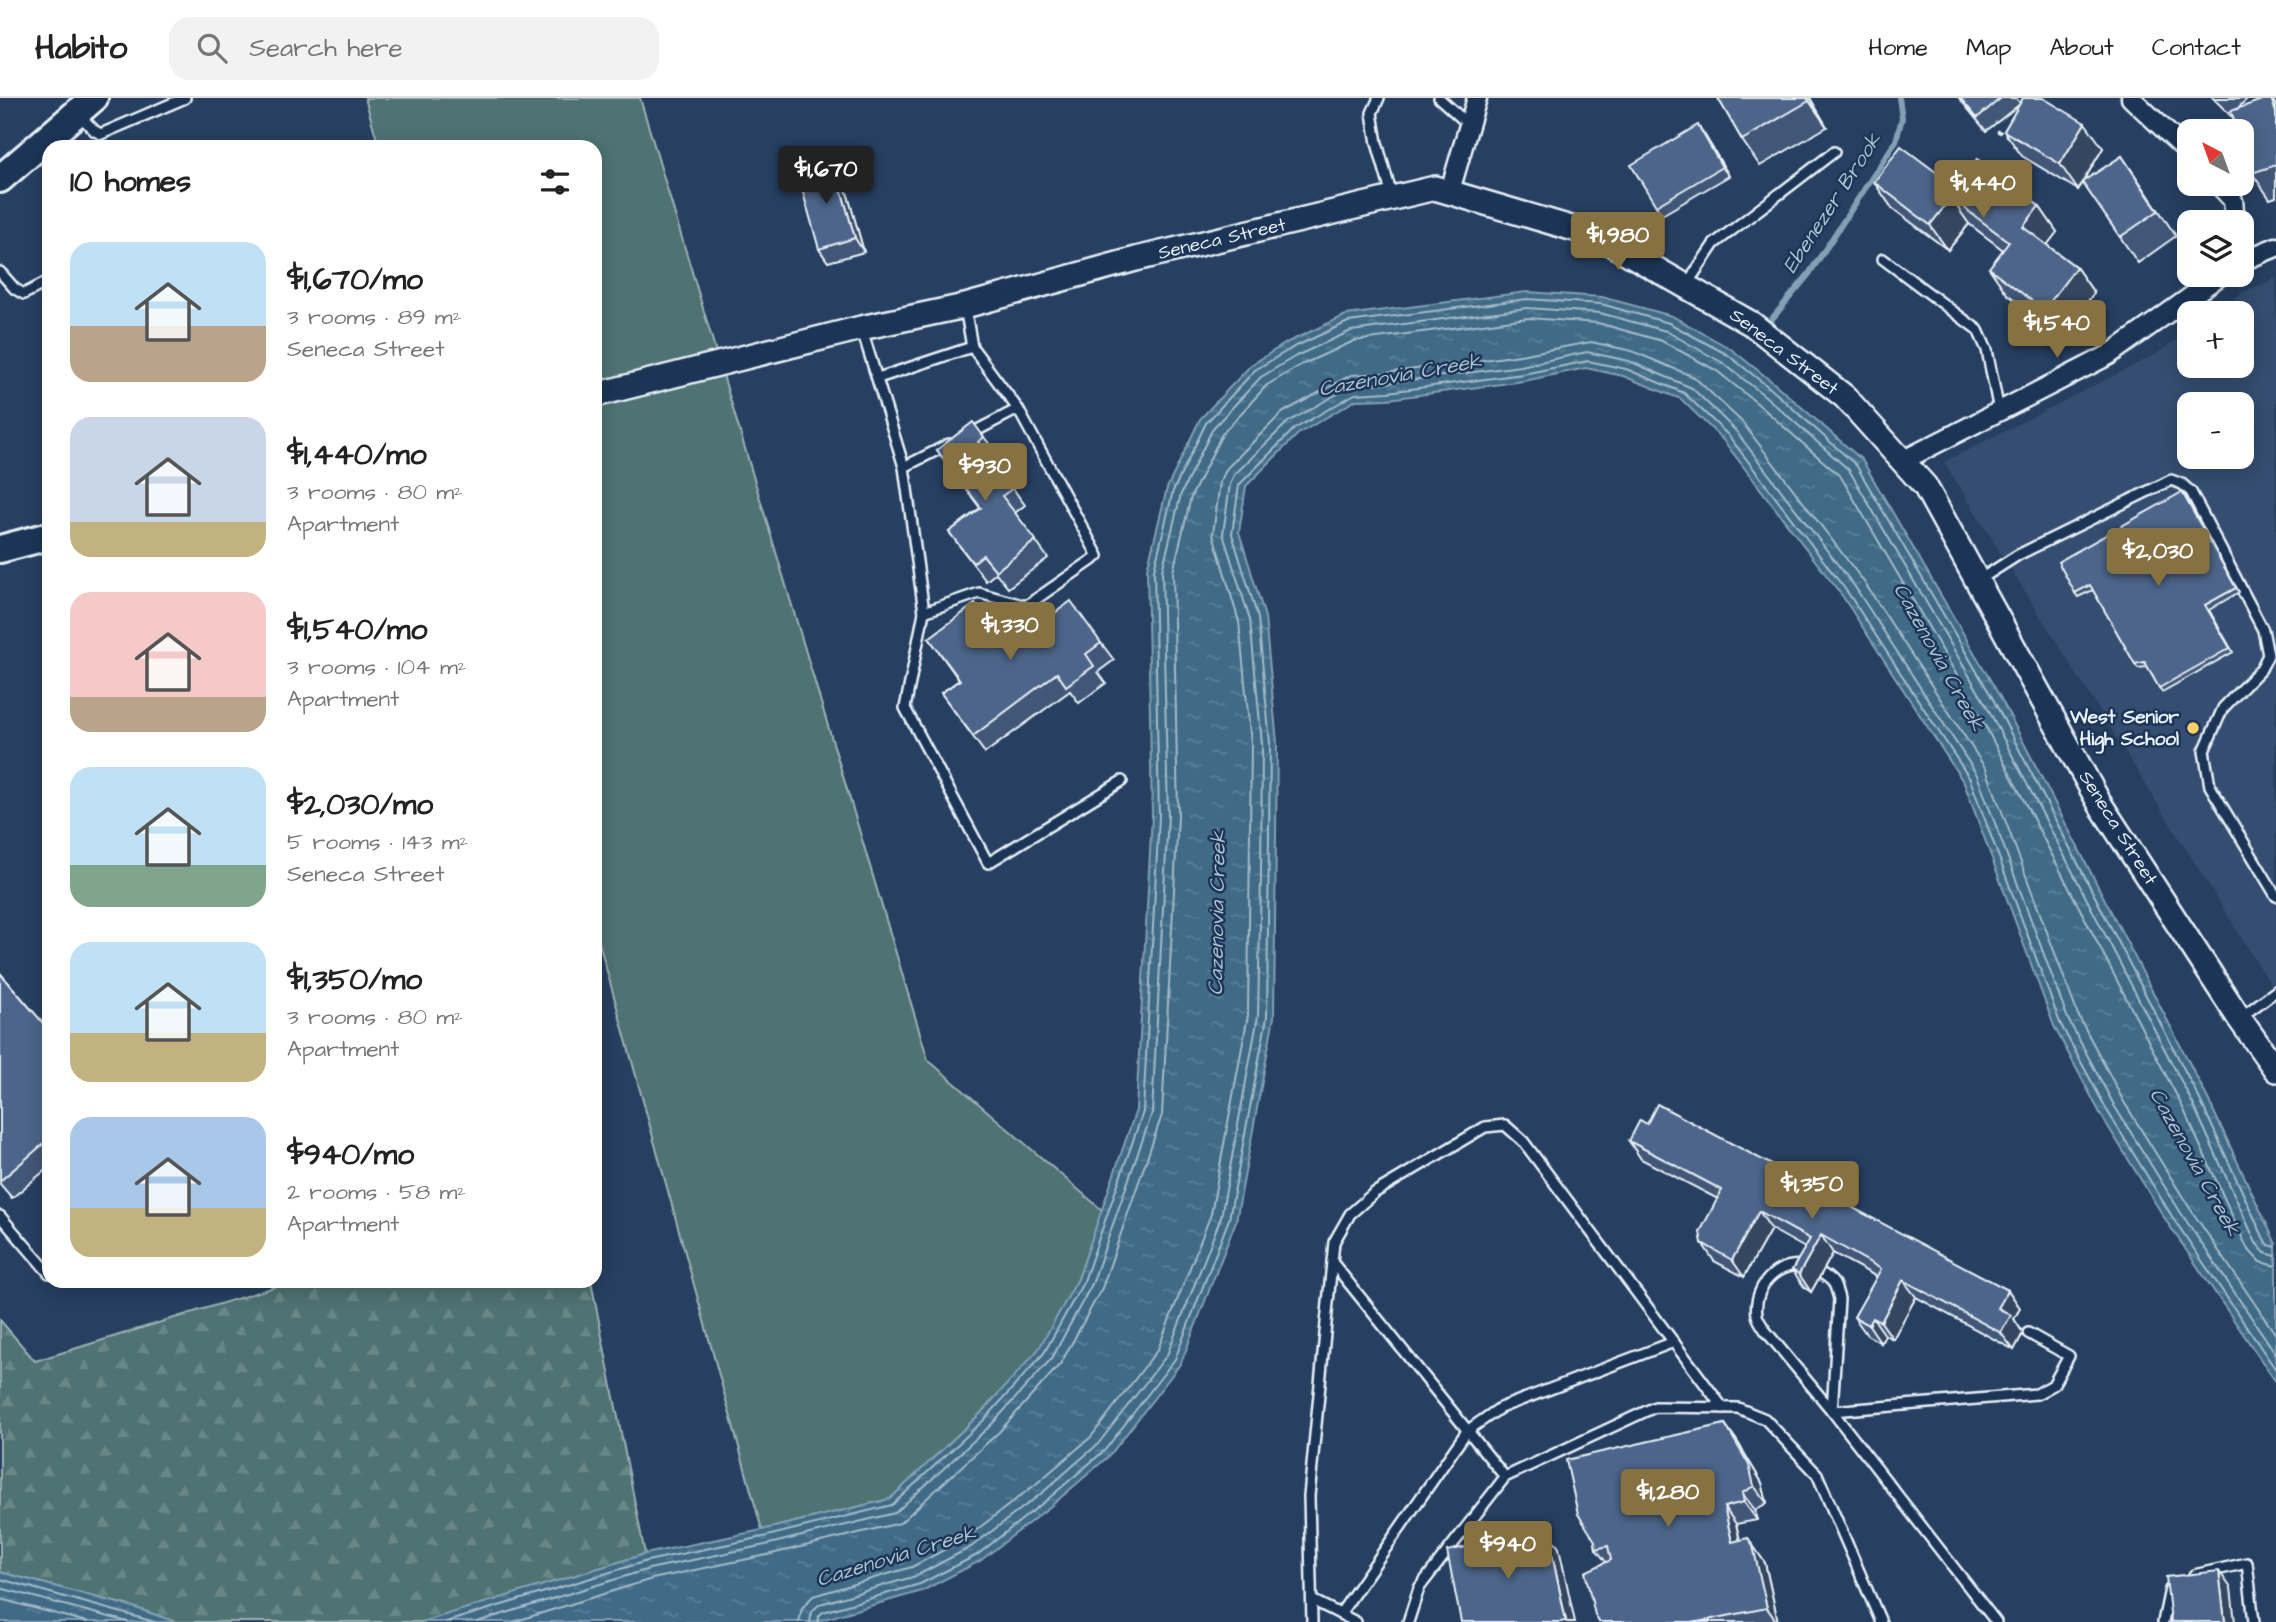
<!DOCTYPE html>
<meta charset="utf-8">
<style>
:root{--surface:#fff;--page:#f2f2f2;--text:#222;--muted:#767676;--line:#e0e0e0;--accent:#857141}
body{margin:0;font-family:"Architects Daughter",sans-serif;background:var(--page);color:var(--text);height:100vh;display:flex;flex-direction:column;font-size:26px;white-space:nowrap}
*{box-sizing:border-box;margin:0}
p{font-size:23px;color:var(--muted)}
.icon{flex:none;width:38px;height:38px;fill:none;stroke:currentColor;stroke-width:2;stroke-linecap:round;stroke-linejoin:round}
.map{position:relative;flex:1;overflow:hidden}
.sheet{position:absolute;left:42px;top:42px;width:560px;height:1148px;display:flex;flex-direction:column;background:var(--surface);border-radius:21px;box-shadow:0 4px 18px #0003}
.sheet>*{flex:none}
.needle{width:46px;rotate:319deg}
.controls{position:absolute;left:2177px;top:21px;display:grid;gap:14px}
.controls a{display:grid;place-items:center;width:77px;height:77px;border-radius:14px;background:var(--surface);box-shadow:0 4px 18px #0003;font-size:35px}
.price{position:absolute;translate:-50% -60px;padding:0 16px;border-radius:7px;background:var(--accent);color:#fff;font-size:23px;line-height:46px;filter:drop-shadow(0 2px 4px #0008)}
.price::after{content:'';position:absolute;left:50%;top:42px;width:21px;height:16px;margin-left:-10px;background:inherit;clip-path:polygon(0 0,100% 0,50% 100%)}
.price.on{background:#222;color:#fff}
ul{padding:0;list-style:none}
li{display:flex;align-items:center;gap:21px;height:175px;padding:0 28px}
li span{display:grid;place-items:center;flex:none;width:196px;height:140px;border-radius:21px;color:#555}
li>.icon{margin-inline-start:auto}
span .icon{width:84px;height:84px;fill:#fffc;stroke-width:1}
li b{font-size:30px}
h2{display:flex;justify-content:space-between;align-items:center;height:84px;padding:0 28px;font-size:30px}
header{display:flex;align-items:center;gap:42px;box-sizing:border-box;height:98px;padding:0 35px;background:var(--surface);border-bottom:2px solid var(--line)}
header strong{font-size:33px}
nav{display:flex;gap:38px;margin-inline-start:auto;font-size:24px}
.search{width:490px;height:63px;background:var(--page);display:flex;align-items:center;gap:18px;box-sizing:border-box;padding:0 24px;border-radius:21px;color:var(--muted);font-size:26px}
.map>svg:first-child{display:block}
</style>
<header>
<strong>Habito</strong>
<div class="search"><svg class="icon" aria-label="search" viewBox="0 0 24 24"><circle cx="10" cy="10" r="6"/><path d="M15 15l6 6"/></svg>Search here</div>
<nav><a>Home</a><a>Map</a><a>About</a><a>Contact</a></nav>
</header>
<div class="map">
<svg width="2276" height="1524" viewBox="0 0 2276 1524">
<defs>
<pattern id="forest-firs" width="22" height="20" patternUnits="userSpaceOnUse" patternTransform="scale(1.75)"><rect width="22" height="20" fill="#507272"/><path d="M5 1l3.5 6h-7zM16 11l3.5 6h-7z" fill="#698787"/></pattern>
<pattern id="water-ripples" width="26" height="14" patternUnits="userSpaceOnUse" patternTransform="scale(1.75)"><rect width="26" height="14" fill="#3f6a86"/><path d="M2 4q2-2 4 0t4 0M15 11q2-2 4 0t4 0" fill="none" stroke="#5b8098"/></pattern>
</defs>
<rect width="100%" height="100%" fill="#273f61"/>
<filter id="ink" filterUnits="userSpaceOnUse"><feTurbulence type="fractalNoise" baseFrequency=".0143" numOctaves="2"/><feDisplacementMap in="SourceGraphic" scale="14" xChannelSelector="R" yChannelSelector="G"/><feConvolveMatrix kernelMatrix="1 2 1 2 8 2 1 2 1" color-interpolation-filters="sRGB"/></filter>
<g filter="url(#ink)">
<path fill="#364d70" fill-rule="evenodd" d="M 2276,180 L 2276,895 L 1944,364 L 2156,256 L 2189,233 L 2189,268 L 2242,268 L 2242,215 L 2214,215 L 2243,194 ZM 2189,306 L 2242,306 L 2242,359 L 2189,359 Z"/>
<path fill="#507272" stroke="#9cb2b5" stroke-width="2" d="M 365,0 L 640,0 L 928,962 L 1102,1112 L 1078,1181 L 1039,1252 L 980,1316 L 890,1401 L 762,1432 L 595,830 L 595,49 L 379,49 Z"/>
<path fill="url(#forest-firs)" stroke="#9cb2b5" stroke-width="2" d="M 294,1183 L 591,1183 L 645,1456 L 422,1524 L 176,1524 L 133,1509 L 0,1474 L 0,1222 L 35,1263 Z"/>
<g fill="url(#water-ripples)" stroke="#83a0b4" stroke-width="2">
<path d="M 1527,194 L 1602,199 L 1672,218 L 1731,251 L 1775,286 L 1862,362 L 1999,597 L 2207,999 L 2276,1146 L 2276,1284 L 2167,1124 L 2101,1017 L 2054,928 L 1964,685 L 1843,499 L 1723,342 L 1681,301 L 1623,278 L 1586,270 L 1524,283 L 1388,301 L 1356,302 L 1298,336 L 1246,388 L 1239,434 L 1265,519 L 1277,645 L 1274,919 L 1236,1123 L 1181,1265 L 1110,1357 L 1052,1407 L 980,1463 L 922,1493 L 814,1524 L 422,1524 L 645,1456 L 762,1432 L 890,1401 L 980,1316 L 1038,1252 L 1078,1181 L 1136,1012 L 1152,717 L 1147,471 L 1167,390 L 1200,321 L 1251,267 L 1288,244 L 1346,217 Z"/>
<path d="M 0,1474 L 133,1509 L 176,1524 L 0,1524 Z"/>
</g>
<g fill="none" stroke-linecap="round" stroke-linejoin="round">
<g stroke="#a4bbca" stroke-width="2">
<path d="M 0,1481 L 155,1524"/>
<path d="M 0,1490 L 128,1524"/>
<path d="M 0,1501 L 87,1524"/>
<path d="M 446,1524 L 647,1463 L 763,1439 L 892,1407 L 985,1321 L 1044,1255 L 1084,1183 L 1143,1014 L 1159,718 L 1154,472 L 1173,393 L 1206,325 L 1255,272 L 1292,250 L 1348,224 L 1527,201 L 1601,206 L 1669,225 L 1728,257 L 1771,291 L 1856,367 L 1993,601 L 2200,1002 L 2264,1141 L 2269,1147 L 2276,1149"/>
<path d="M 477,1524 L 649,1471 L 765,1447 L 895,1415 L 991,1327 L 1052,1260 L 1092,1186 L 1152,1015 L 1168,718 L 1162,473 L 1181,396 L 1213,330 L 1261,279 L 1296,258 L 1351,233 L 1527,210 L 1600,215 L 1666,233 L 1723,265 L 1765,298 L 1849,372 L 1985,605 L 2193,1006 L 2256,1145 L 2265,1155 L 2276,1158"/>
<path d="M 513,1524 L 652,1481 L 767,1457 L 900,1425 L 999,1334 L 1061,1265 L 1102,1190 L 1162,1017 L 1178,718 L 1173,474 L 1191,399 L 1222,336 L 1267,287 L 1301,267 L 1354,243 L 1528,220 L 1598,225 L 1662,243 L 1717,273 L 1758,306 L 1841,379 L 1976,610 L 2183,1010 L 2247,1150 L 2260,1164 L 2276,1168"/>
<path d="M 799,1524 L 802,1510 L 813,1498 L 912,1469 L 966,1440 L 1036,1386 L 1091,1339 L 1158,1251 L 1211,1116 L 1248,917 L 1251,646 L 1239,524 L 1213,436 L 1220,384 L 1227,370 L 1282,315 L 1351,277 L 1386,275 L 1520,257 L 1591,244 L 1632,253 L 1694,279 L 1742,324 L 1864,484 L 1986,671 L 2078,917 L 2124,1004 L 2189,1109 L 2276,1237"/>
<path d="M 810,1524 L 812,1513 L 820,1506 L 916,1478 L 971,1449 L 1042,1395 L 1098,1346 L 1167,1257 L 1221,1119 L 1258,918 L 1261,779 L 1262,646 L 1250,522 L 1223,436 L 1230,386 L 1234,377 L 1288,324 L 1353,287 L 1387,285 L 1521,268 L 1587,254 L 1629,263 L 1692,290 L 1735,332 L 1855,489 L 1977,677 L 2068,921 L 2115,1009 L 2181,1115 L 2276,1256"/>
<path d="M 818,1524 L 819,1518 L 823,1514 L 920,1486 L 977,1457 L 1048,1401 L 1105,1352 L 1175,1261 L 1229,1121 L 1267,919 L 1270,645 L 1258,520 L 1232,436 L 1239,387 L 1294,331 L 1355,296 L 1388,294 L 1523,276 L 1588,263 L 1626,271 L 1684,295 L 1728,337 L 1848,495 L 1970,681 L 2060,925 L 2108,1014 L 2173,1120 L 2276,1272"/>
</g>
<path stroke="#83a0b4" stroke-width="6" d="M 1771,222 L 1809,176 L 1896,43 L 1902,20 L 1899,0"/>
<g stroke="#e8f1f8" stroke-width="14">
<g id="service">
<path d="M 1379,0 L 1372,15 L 1377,45 L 1392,98"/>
<path d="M 1439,0 L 1469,27"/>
<path d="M 78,16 L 95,33 L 101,36 L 185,0"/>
<path d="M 1883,161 L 1978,232 L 1987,252 L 1999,313"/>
<path d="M 0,174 L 15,191 L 24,196 L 49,183"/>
<path d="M 1687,186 L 1714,146 L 1834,54"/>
<path d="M 862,232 L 904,369 L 924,514 L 905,610 L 988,765 L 1122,683"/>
<path d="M 878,280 L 972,249"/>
<path d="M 968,337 L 1018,311"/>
<path d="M 904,369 L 949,346"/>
<path d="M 1979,482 L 2018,457 L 2171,382 L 2182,386 L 2191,394 L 2263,532 L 2268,557 L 2261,571 L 2223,610 L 2204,653 L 2210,688 L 2276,798"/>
<path d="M 924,514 L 979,495 L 1026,508 L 1098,458 L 1018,311 L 972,249 L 965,209"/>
<path d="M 2241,919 L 2276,893"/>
<path d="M 0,1118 L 49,1175"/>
<path d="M 1332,1164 L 1505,1379"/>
<path d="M 1832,1313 L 1839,1201 C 1838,1197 1836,1190 1834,1186 C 1830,1180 1823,1176 1817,1173 C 1785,1155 1752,1185 1757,1217 C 1758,1222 1762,1227 1765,1232 L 1832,1313 L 1996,1524"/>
<path d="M 1832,1313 L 2037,1296 L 2053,1287 L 2069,1258 L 2028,1235"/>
<path d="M 2194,1477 L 2247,1465 L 2254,1524"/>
<path d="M 1312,1502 L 1356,1524"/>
<path d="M 1340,1516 L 1467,1333 L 1500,1310 L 1674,1244"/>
<path d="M 1312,1524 L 1309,1398 L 1334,1144 L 1350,1116 L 1374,1095 L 1485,1029 L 1505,1027 L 1523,1043 L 1723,1310"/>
<path d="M 1408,1524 L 1419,1490 L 1505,1379 L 1655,1309 L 1738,1310 L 1765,1321 L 1817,1376 L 1881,1524"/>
<path d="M 2163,1524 L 2170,1491"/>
</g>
</g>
<g stroke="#e8f1f8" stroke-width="23">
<g id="minor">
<path d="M 2131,0 L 2189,55"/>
<path d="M 2218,86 L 2233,102 L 2235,124"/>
<path d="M 1449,96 L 1477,0"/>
<path d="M 2242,163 L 2276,149"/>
<path d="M 1902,363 L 2109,257 L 2221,177"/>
</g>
</g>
<g stroke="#e8f1f8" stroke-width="28">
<path id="tertiary" d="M 595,297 L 861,230 L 965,208 L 1136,161 L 1435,90 L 1598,138 L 1752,226 L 1845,299 L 1925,388 L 2100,706 L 2239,920 L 2276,972"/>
</g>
<g stroke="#e8f1f8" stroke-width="32">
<g id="secondary">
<path d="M 0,81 L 94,0"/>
<path d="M 0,451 L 49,438"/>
</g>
</g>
<path stroke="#e8f1f8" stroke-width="3.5" stroke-dasharray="5 5" stroke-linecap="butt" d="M 1997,33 L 2011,39"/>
<use href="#service" stroke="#1d3557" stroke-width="9"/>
<use href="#minor" stroke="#1d3557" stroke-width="18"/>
<use href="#tertiary" stroke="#1d3557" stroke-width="23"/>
<use href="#secondary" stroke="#1d3557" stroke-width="26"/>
</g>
<g fill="#425777" stroke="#e8f1f8" stroke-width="2">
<path d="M 1718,0 L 1810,0 L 1827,29 L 1760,68 L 1742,42 Z"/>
<path d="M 1959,0 L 2016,0 L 2020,5 L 2103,50 L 2083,84 L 2122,58 L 2176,138 L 2138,165 L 2083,85 L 2078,92 L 2022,58 L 2004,33 L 2020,6 L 1986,33 Z"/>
<path d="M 2213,0 L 2248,0 L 2238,10 L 2276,7 L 2276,99 L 2270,101 L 2252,75 L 2232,17 L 2231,18 Z"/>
<path d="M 1704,36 L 1729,78 L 1662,117 L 1656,108 Z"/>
<path d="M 843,80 L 864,154 L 828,164 L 819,151 Z"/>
<path d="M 1874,84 L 1956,89 L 2039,108 L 2057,134 L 2047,147 L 2076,169 L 2094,195 L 2062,237 L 2007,196 L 1989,170 L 2003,152 L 1969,126 L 1948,152 L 1892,110 Z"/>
<path d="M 984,339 L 997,356 L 991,361 L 1025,407 L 1015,415 L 1048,460 L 1008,490 L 996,475 L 986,483 L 949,434 L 980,410 L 937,352 Z"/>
<path d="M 2182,394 L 2239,494 L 2209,512 L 2233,554 L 2162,594 L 2147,569 L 2138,570 L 2135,566 L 2093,492 L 2078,499 L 2075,495 Z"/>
<path d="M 929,540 L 1008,550 L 1101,545 L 1114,562 L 1098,574 L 1106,585 L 1079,605 L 1070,593 L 985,655 L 941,595 L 959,582 Z"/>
<path d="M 0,875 L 49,932 L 49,1069 L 12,1100 L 0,1086 Z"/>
<path d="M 1629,1043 L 2008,1192 L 2020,1210 L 2014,1221 L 2023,1235 L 2014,1252 L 1916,1199 L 1893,1241 L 1885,1237 L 1881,1245 L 1867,1237 L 1854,1219 L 1877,1179 L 1833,1155 L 1811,1194 L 1805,1190 L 1792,1172 L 1805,1150 L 1771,1131 L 1744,1179 L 1714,1163 L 1702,1145 L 1718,1101 L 1641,1061 Z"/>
<path d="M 1725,1326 L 1737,1343 L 1762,1385 L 1767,1405 L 1755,1412 L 1757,1422 L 1736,1426 L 1740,1442 L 1760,1458 L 1765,1465 L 1778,1524 L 1599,1524 L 1606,1464 L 1596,1451 L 1595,1443 Z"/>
</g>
<g fill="#364761" stroke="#e8f1f8" stroke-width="2">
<path d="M 1807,0 L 1810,0 L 1827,29 L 1809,3 Z"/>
<path d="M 2271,0 L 2276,7 L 2276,15 Z"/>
<path d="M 2085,25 L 2103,50 L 2078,92 L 2060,66 Z"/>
<path d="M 1698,27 L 1704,36 L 1729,78 L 1722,69 Z"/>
<path d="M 834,66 L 843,80 L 864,154 L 855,140 Z"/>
<path d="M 1951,100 L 1969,126 L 1948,152 L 1930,127 Z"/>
<path d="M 2039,108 L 2057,134 L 2041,155 L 2023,129 Z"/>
<path d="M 2076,169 L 2094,195 L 2062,237 L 2044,212 Z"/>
<path d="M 1759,1113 L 1771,1131 L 1744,1179 L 1732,1162 Z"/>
<path d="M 1821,1137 L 1833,1155 L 1811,1194 L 1799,1176 Z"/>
<path d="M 1903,1182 L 1916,1199 L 1893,1241 L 1881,1224 Z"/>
<path d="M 2008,1192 L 2020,1210 L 2014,1221 L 2023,1235 L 2014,1252 L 2001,1235 L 1998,1210 Z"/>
<path d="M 1873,1220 L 1885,1237 L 1881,1245 L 1869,1227 Z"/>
<path d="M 1725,1326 L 1737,1343 L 1762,1385 L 1767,1405 L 1754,1388 Z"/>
<path d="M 1742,1395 L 1755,1412 L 1757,1422 L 1744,1404 Z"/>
<path d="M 1724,1409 L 1736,1426 L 1744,1461 L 1732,1444 Z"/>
<path d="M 1547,1432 L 1559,1450 L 1575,1524 L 1567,1524 L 1566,1523 Z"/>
<path d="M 1748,1440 L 1765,1465 L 1778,1524 L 1777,1524 L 1767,1510 Z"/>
<path d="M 2219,1473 L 2231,1490 L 2235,1524 L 2225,1524 Z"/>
</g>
<g fill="#4d658a" stroke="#e8f1f8" stroke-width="2">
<path d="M 1718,0 L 1807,0 L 1809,3 L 1742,42 Z"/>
<path d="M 1960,0 L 2001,0 L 1977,20 Z"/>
<path d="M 2023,0 L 2043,0 L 2085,25 L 2060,66 L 2004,33 Z"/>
<path d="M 2267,0 L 2271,0 L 2276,15 L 2276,67 L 2252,75 L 2242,45 L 2242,33 L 2238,33 L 2231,13 Z"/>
<path d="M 1698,27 L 1722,69 L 1656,108 L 1631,67 Z"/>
<path d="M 1901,48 L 1956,89 L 1977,61 L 2039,108 L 2023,129 L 2076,169 L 2044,212 L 1989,170 L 2009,144 L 1951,100 L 1930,127 L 1874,84 Z"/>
<path d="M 2122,58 L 2158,113 L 2120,139 L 2082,84 Z"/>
<path d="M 834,66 L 855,140 L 819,151 L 798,77 Z"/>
<path d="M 973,324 L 984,339 L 978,344 L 1013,390 L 1002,398 L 1036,442 L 996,473 L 983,457 L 973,465 L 949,434 L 981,410 L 937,352 Z"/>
<path d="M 2182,394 L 2236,490 L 2205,507 L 2230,550 L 2159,590 L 2145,564 L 2135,566 L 2090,487 L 2075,495 L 2058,464 Z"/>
<path d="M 1071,503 L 1101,545 L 1086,556 L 1094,568 L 1066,588 L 1057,575 L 973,638 L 941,595 L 960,582 L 929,540 L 975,506 L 1008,550 Z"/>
<path d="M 0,875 L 49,932 L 49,1041 L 0,1083 Z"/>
<path d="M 1657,1006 L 2008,1192 L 1998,1210 L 2011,1217 L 2001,1235 L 1903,1182 L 1881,1224 L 1873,1220 L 1869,1227 L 1854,1219 L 1881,1171 L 1821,1137 L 1799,1176 L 1792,1172 L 1810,1141 L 1759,1113 L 1732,1162 L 1702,1145 L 1700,1134 L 1722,1092 L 1629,1043 L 1640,1022 L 1647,1026 Z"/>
<path d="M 1725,1326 L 1749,1367 L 1754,1388 L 1742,1395 L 1744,1404 L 1724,1409 L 1732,1444 L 1748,1440 L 1753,1448 L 1767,1510 L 1697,1524 L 1599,1524 L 1595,1517 L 1585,1474 L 1611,1462 L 1608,1448 L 1596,1451 L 1595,1443 L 1578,1416 L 1566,1362 Z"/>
<path d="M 1547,1432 L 1566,1523 L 1560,1524 L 1461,1524 L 1447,1453 Z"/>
<path d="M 2219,1473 L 2225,1524 L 2171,1524 L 2166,1479 Z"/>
</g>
</g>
<circle fill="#ffd166" stroke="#1d3557" stroke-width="2.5" cx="2193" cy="630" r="7"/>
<g text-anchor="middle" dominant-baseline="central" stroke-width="5" stroke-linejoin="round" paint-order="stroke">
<g font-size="19" fill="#e8f1f8" stroke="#1d3557">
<text transform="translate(1222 141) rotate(-13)">Seneca Street</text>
<text transform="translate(1784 254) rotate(37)">Seneca Street</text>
<text transform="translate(2118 730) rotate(58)">Seneca Street</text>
</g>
<g font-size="19" font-weight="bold" fill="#e8f1f8" stroke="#1d3557" text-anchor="end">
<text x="2179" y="619">West Senior<tspan x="2179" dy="22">High School</tspan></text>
</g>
<g font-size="21" font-style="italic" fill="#adc2d0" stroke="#1d3557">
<text transform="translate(1832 105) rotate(-57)">Ebenezer Brook</text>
<text transform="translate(1400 277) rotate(-10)">Cazenovia Creek</text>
<text transform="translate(1939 559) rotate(61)">Cazenovia Creek</text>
<text transform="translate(1217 815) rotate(-89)">Cazenovia Creek</text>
<text transform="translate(2195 1064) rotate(61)">Cazenovia Creek</text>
<text transform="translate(896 1458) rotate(-17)">Cazenovia Creek</text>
</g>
</g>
</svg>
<div class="controls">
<a><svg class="needle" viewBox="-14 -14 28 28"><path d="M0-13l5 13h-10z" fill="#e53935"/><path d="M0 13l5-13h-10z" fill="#767676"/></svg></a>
<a><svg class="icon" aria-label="layers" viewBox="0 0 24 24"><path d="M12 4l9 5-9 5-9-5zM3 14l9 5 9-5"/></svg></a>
<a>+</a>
<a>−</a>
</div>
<b class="price on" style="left:826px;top:108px">$1,670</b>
<b class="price" style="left:1983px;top:122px">$1,440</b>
<b class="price" style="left:1618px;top:174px">$1,980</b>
<b class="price" style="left:2057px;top:262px">$1,540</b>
<b class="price" style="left:985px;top:405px">$930</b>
<b class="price" style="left:2158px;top:490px">$2,030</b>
<b class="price" style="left:1010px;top:564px">$1,330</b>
<b class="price" style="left:1812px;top:1123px">$1,350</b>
<b class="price" style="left:1668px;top:1431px">$1,280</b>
<b class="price" style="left:1508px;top:1483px">$940</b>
<section class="sheet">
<h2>10 homes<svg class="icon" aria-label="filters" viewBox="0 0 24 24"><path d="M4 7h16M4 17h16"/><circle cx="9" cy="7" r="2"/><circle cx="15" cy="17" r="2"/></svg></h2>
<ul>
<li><span style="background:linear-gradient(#bfe0f5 60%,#b9a48a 0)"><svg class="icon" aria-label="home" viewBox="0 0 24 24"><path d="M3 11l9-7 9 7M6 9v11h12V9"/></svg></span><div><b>$1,670/mo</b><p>3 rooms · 89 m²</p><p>Seneca Street</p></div></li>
<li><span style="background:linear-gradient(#c9d6e8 75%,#c2b280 0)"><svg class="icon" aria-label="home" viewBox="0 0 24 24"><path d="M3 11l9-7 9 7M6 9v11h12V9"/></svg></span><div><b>$1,440/mo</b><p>3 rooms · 80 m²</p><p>Apartment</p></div></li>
<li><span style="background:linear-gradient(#f6c9c9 75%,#b9a48a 0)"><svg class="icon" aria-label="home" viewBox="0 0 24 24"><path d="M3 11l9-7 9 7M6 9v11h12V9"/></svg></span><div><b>$1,540/mo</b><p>3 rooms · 104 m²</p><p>Apartment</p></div></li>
<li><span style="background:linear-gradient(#bfe0f5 70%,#7fa58c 0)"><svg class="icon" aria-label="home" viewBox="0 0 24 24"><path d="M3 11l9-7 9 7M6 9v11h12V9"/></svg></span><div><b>$2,030/mo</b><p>5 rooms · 143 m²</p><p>Seneca Street</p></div></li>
<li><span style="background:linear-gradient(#bfe0f5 65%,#c2b280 0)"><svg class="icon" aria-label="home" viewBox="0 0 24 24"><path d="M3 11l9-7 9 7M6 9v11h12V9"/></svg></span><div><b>$1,350/mo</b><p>3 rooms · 80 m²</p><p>Apartment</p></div></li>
<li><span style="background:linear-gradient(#a9c7e8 65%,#c2b280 0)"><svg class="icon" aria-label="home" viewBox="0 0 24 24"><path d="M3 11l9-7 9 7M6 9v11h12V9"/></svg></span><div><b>$940/mo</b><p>2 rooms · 58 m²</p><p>Apartment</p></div></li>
</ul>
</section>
</div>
